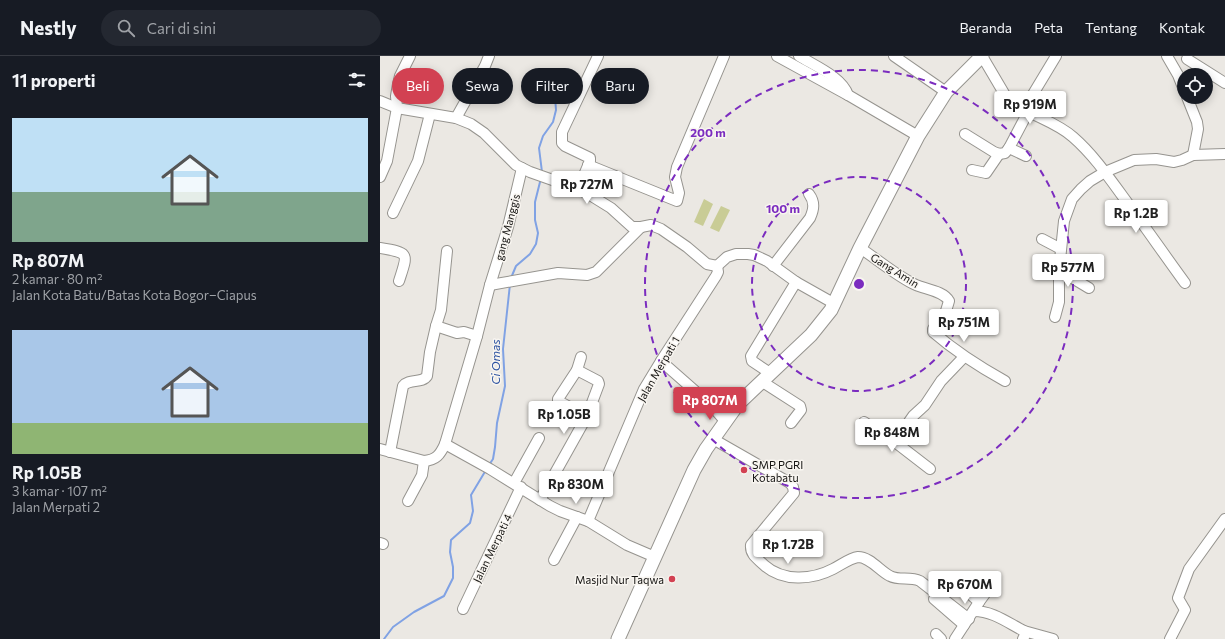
<!DOCTYPE html>
<html lang="id">
<meta charset="utf-8">
<style>
:root{--surface:#171b24;--page:#242831;--text:#f1f3f6;--muted:#9ea1a6;--line:#363941;--accent:#d24152}
body{margin:0;font-family:Commissioner,sans-serif;background:var(--page);color:var(--text);height:100vh;display:flex;flex-direction:column;font-size:15px;white-space:nowrap}
*{box-sizing:border-box;margin:0}
p{font-size:13px;color:var(--muted)}
.icon{flex:none;width:22px;height:22px;fill:none;stroke:currentColor;stroke-width:2;stroke-linecap:round;stroke-linejoin:round}
.map{position:relative;flex:1;overflow:hidden}
.details{display:flex;flex-direction:column;background:var(--surface);width:380px}
.details>*{flex:none}
.guide{position:absolute;left:12px;top:12px;width:380px;height:36px;display:flex;gap:8px}
.fabs{position:absolute;left:797px;top:12px;display:grid;gap:8px}
.fabs a{display:grid;place-items:center;width:36px;height:36px;border-radius:50%;background:var(--surface);box-shadow:0 2px 10px #0003;font-size:20px}
.price{position:absolute;translate:-50% -34px;padding:0 9px;border-radius:4px;background:#fff;color:#222;font-size:13px;line-height:26px;filter:drop-shadow(0 1px 2px #0008)}
.price::after{content:'';position:absolute;left:50%;top:24px;width:12px;height:9px;margin-left:-6px;background:inherit;clip-path:polygon(0 0,100% 0,50% 100%)}
.price.current{background:var(--accent);color:#fff}
ul{padding:0;list-style:none}
li{display:grid;align-content:center;gap:8px;height:212px;padding:0 12px}
li span{display:grid;place-items:center;height:124px;border-radius:0px;color:#555}
li>.icon{margin-inline-start:auto}
span .icon{width:72px;height:72px;fill:#fffc;stroke-width:1}
li b{font-size:17px}
h2{display:flex;justify-content:space-between;align-items:center;height:48px;padding:0 12px;font-size:17px}
.chip{padding:0 14px;border-radius:18px;background:var(--surface);box-shadow:0 2px 10px #0003;font-size:14px;line-height:36px}
.chip.current{background:var(--accent);color:#fff}
header{display:flex;align-items:center;gap:24px;box-sizing:border-box;height:56px;padding:0 20px;background:var(--surface);border-bottom:1px solid var(--line)}
header strong{font-size:19px}
nav{display:flex;gap:22px;margin-inline-start:auto;font-size:14px}
.search{width:280px;height:36px;background:var(--page);display:flex;align-items:center;gap:10px;box-sizing:border-box;padding:0 14px;border-radius:22px;color:var(--muted);font-size:15px}
main{display:flex;flex:1;min-height:0}
.map>svg:first-child{display:block}
</style>
<header>
<strong>Nestly</strong>
<div class="search"><svg class="icon" aria-label="search" viewBox="0 0 24 24"><circle cx="10" cy="10" r="6"/><path d="M15 15l6 6"/></svg>Cari di sini</div>
<nav><a>Beranda</a><a>Peta</a><a>Tentang</a><a>Kontak</a></nav>
</header>
<main>
<section class="details">
<h2>11 properti<svg class="icon" aria-label="filters" viewBox="0 0 24 24"><path d="M4 7h16M4 17h16"/><circle cx="9" cy="7" r="2"/><circle cx="15" cy="17" r="2"/></svg></h2>
<ul>
<li><span style="background:linear-gradient(#bfe0f5 60%,#7fa58c 0)"><svg class="icon" aria-label="home" viewBox="0 0 24 24"><path d="M3 11l9-7 9 7M6 9v11h12V9"/></svg></span><div><b>Rp 807M</b><p>2 kamar · 80 m²</p><p>Jalan Kota Batu/Batas Kota Bogor–Ciapus</p></div></li>
<li><span style="background:linear-gradient(#a9c7e8 75%,#8fb573 0)"><svg class="icon" aria-label="home" viewBox="0 0 24 24"><path d="M3 11l9-7 9 7M6 9v11h12V9"/></svg></span><div><b>Rp 1.05B</b><p>3 kamar · 107 m²</p><p>Jalan Merpati 2</p></div></li>
</ul>
</section>
<div class="map">
<svg width="845" height="583" viewBox="0 0 845 583">
<rect width="100%" height="100%" fill="#ebe8e3"/>
<g fill="#c9cc96">
<path d="M 324,143 L 333,148 L 323,170 L 314,166 Z"/>
<path d="M 341,150 L 350,154 L 339,176 L 330,172 Z"/>
</g>
<g fill="none" stroke-linecap="round" stroke-linejoin="round">
<g stroke="#80a2e4" stroke-width="2">
<path d="M 162,116 L 159,92 L 163,80 L 173,66 L 176,54 L 175,41"/>
<path d="M 131,222 L 136,210 L 150,198 L 156,188 L 158,177 L 155,164 L 155,146 L 161,122"/>
<path d="M 109,409 L 113,403 L 115,391 L 117,367 L 125,330 L 123,293 L 130,228"/>
<path d="M 4,583 L 13,571 L 34,556 L 64,540 L 73,522 L 73,511 L 70,496 L 71,484 L 90,467 L 93,455 L 91,439 L 106,414"/>
</g>
<g stroke="#96948f" stroke-width="12">
<g id="minor">
<path d="M 397,0 L 468,39"/>
<path d="M 419,0 C 435,10 462,21 468,39 L 538,80"/>
<path d="M 514,0 L 566,36"/>
<path d="M 602,0 L 625,39 C 644,59 673,63 693,81 C 715,100 732,126 749,149 C 768,175 786,201 805,227"/>
<path d="M 787,0 L 798,19 L 804,34"/>
<path d="M 807,3 L 845,27"/>
<path d="M 807,41 L 817,66 L 818,73 L 813,99"/>
<path d="M 0,45 L 17,52 L 76,62 L 91,68 L 104,77 L 136,109 L 150,116 L 198,133 L 210,139 L 231,152 L 252,171 L 261,171 L 271,169 L 281,173 L 307,191 L 327,208 L 337,210 L 347,201 L 356,198 L 368,198 L 374,199 L 387,205 L 416,226 L 455,248"/>
<path d="M 644,53 L 676,0"/>
<path d="M 76,62 L 105,10 L 109,0"/>
<path d="M 585,78 L 614,96 L 619,98 L 625,97 L 629,92 L 648,56"/>
<path d="M 629,92 L 646,100"/>
<path d="M 208,109 L 297,145 L 299,137 L 295,121 L 297,111 L 344,0"/>
<path d="M 592,114 L 606,117 L 619,98"/>
<path d="M 0,121 L 7,105 L 17,52 L 16,40 L 18,28 L 20,20 L 30,0"/>
<path d="M 198,133 L 210,105 L 210,102 L 185,90 L 182,87 L 182,76 L 218,0"/>
<path d="M 13,157 L 38,105 L 50,58"/>
<path d="M 662,183 L 681,193"/>
<path d="M 0,192 C 30,197 28,197 19,225"/>
<path d="M 480,192 C 497,203 518,221 536,229 C 545,233 564,235 569,245 L 566,255 L 553,273 L 553,276 C 576,296 598,310 625,325"/>
<path d="M 67,195 L 61,254 L 56,270 L 77,277 L 84,276 L 97,280"/>
<path d="M 393,210 L 430,162 C 434,153 435,146 429,138"/>
<path d="M 679,214 L 709,232"/>
<path d="M 110,229 L 178,217 L 207,219 L 216,216 L 261,171"/>
<path d="M 675,261 L 679,246 L 679,214 L 684,165 L 692,143 L 701,133 L 710,125 L 725,116 L 754,104 L 776,103 L 794,106 L 802,104 L 813,99 L 845,98"/>
<path d="M 201,301 L 197,314 L 178,343 L 178,345 L 207,360"/>
<path d="M 281,305 L 331,349 L 345,365"/>
<path d="M 390,317 L 372,305 L 371,300 L 416,226"/>
<path d="M 381,325 L 420,350 L 421,354 L 411,367"/>
<path d="M 484,366 L 515,386 L 550,413"/>
<path d="M 333,383 L 410,427 L 413,431 L 414,437 L 371,489 C 370,499 378,503 384,509 C 403,526 432,524 453,513 C 461,509 470,502 478,501 C 490,501 500,515 510,520 C 519,525 530,520 540,525 L 589,563"/>
<path d="M 515,386 L 533,360 L 545,349 L 561,325 L 584,301"/>
<path d="M 65,388 L 110,413 L 170,450 L 180,455 L 208,465 L 247,489 L 275,501"/>
<path d="M 0,393 L 44,405 C 56,404 60,399 65,388 L 97,280 L 110,229 L 128,171 L 142,112"/>
<path d="M 10,396 L 23,330 C 29,322 42,328 47,320 L 50,296 L 56,270"/>
<path d="M 134,427 L 159,382"/>
<path d="M 160,444 L 207,360 L 219,328 L 218,325 L 197,314"/>
<path d="M 28,445 L 42,419 L 44,405"/>
<path d="M 208,465 L 264,333 L 281,305 L 336,220 L 338,216 L 337,210"/>
<path d="M 0,487 L 3,488"/>
<path d="M 174,504 L 197,461"/>
<path d="M 554,543 L 584,569"/>
<path d="M 599,546 L 615,524"/>
<path d="M 83,553 L 141,431"/>
<path d="M 594,555 C 613,555 628,567 644,575 L 645,579 L 643,583"/>
<path d="M 644,575 L 673,583"/>
<path d="M 556,578 L 561,583"/>
<path d="M 575,583 L 599,546 L 580,529"/>
<path d="M 790,583 L 805,554 L 798,542 L 809,513 L 845,463"/>
</g>
</g>
<g stroke="#96948f" stroke-width="15">
<path id="major" d="M 238,583 L 314,414 L 326,393 L 358,348 L 431,279 L 451,254 L 480,192 L 538,80 L 566,36 L 602,0"/>
</g>
<use href="#minor" stroke="#fff" stroke-width="10"/>
<use href="#major" stroke="#fff" stroke-width="13"/>
</g>
<g fill="none" stroke="#7b2cbf" stroke-width="2" stroke-dasharray="7 5">
<circle cx="479" cy="228" r="107"/>
<circle cx="479" cy="228" r="214"/>
</g>
<g fill="#d24152" stroke="#f8f5f0" stroke-width="1.5">
<circle cx="364" cy="414" r="4"/>
<circle cx="292" cy="523" r="4"/>
</g>
<g text-anchor="middle" dominant-baseline="central" stroke-width="3" stroke-linejoin="round" paint-order="stroke">
<g font-size="11" fill="#141311" stroke="#f8f5f0">
<text transform="translate(127 171) rotate(-75)">gang Manggis</text>
<text transform="translate(515 214) rotate(32)">Gang Amin</text>
<text transform="translate(278 313) rotate(-60)">Jalan Merpati 1</text>
<text transform="translate(112 492) rotate(-64)">Jalan Merpati 4</text>
</g>
<g font-size="11" fill="#141311" stroke="#f8f5f0" text-anchor="start">
<text x="372" y="408">SMP PGRI<tspan x="372" dy="13">Kotabatu</tspan></text>
<text x="284" y="523" text-anchor="end">Masjid Nur Taqwa</text>
</g>
<g font-size="12" font-style="italic" fill="#2d53a1" stroke="#f8f5f0">
<text transform="translate(115 306) rotate(-90)">Ci Omas</text>
</g>
</g>
<circle cx="479" cy="228" r="6" fill="#7b2cbf" stroke="#f8f5f0" stroke-width="2"/>
<g font-size="12" text-anchor="middle" font-weight="bold" fill="#7b2cbf" stroke="#f8f5f0" stroke-width="3" stroke-linejoin="round" paint-order="stroke">
<text x="328" y="81">200 m</text>
<text x="403" y="157">100 m</text>
</g>
</svg>
<div class="fabs">
<a><svg class="icon" aria-label="locate" viewBox="0 0 24 24"><circle cx="12" cy="12" r="6"/><path d="M12 2v4M12 18v4M2 12h4M18 12h4"/></svg></a>
</div>
<b class="price" style="left:650px;top:69px">Rp 919M</b>
<b class="price" style="left:207px;top:149px">Rp 727M</b>
<b class="price" style="left:756px;top:178px">Rp 1.2B</b>
<b class="price" style="left:688px;top:232px">Rp 577M</b>
<b class="price" style="left:584px;top:287px">Rp 751M</b>
<b class="price current" style="left:330px;top:365px">Rp 807M</b>
<b class="price" style="left:184px;top:379px">Rp 1.05B</b>
<b class="price" style="left:512px;top:397px">Rp 848M</b>
<b class="price" style="left:196px;top:449px">Rp 830M</b>
<b class="price" style="left:408px;top:509px">Rp 1.72B</b>
<b class="price" style="left:585px;top:549px">Rp 670M</b>
<div class="guide">
<a class="chip current">Beli</a>
<a class="chip">Sewa</a>
<a class="chip">Filter</a>
<a class="chip">Baru</a>
</div>
</div>
</main>
